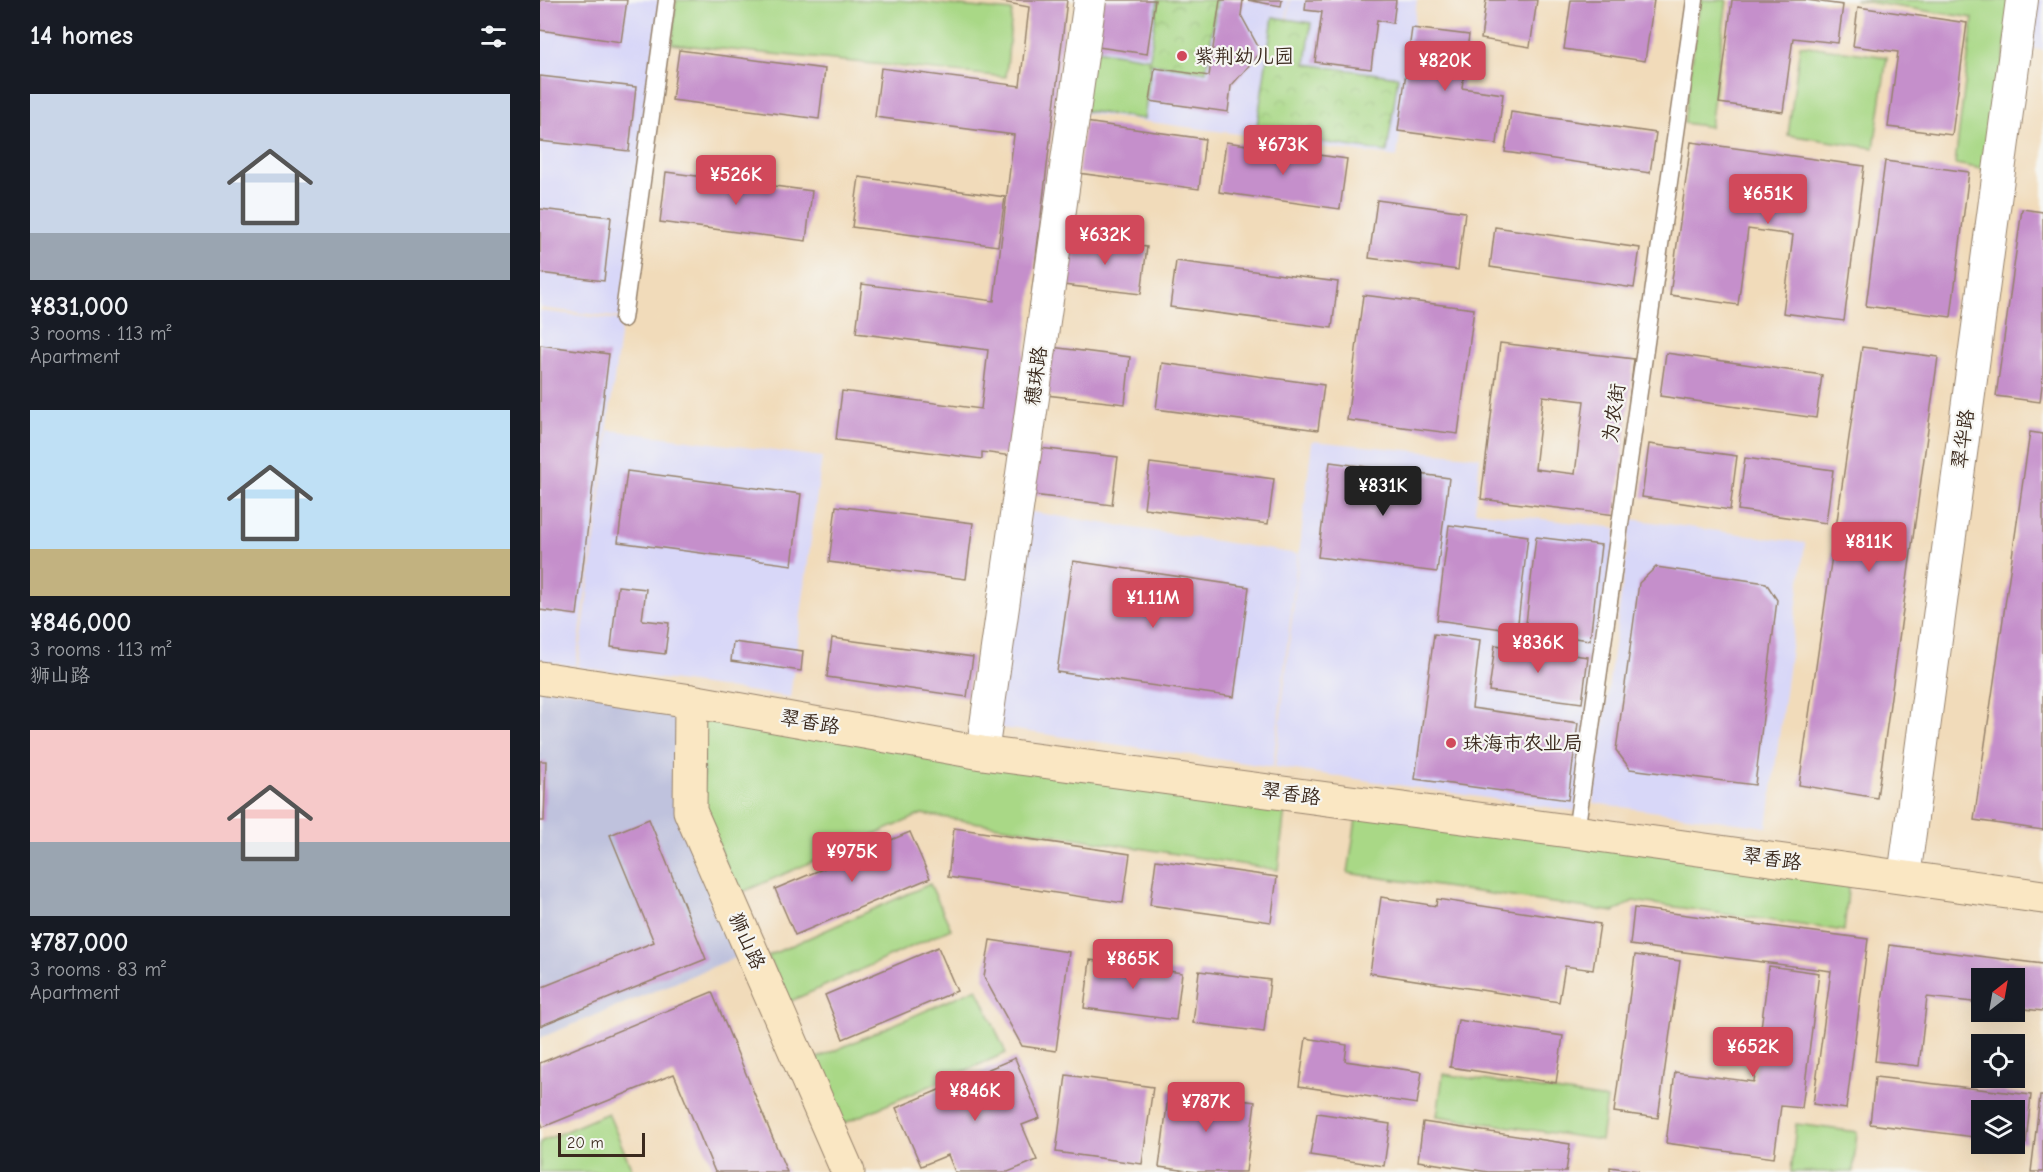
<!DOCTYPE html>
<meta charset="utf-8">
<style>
:root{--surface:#171b24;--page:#20242c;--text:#f1f3f6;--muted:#9ea1a6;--accent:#d1495b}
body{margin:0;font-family:"Comic Neue","LXGW WenKai TC",sans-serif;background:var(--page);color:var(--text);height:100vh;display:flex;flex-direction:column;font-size:22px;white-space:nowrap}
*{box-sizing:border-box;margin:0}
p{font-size:20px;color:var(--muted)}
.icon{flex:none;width:33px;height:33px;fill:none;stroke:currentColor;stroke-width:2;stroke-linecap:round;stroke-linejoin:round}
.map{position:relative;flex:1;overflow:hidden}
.sheet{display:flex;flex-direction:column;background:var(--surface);width:540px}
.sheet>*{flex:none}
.needle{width:39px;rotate:31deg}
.controls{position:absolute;left:1431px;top:968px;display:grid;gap:12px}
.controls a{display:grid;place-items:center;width:54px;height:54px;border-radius:0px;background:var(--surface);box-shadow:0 6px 24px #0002;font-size:30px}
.scale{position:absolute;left:18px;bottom:15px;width:87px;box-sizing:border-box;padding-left:6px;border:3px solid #3b2a1e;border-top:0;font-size:16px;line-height:21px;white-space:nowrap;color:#3b2a1e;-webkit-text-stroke:4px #f6f6f2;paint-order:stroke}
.price{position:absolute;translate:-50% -51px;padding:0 14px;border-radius:6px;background:var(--accent);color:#fff;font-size:20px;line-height:39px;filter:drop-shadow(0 2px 3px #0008)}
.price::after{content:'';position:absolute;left:50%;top:36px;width:18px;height:14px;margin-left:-9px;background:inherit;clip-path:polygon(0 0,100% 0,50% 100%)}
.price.current{background:#222;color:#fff}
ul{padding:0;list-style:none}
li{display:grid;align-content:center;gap:12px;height:318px;padding:0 30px}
li span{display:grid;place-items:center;height:186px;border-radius:0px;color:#555}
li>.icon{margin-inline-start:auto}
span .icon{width:108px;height:108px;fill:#fffc;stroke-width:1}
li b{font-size:26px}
h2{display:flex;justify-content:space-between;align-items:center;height:72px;padding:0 30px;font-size:26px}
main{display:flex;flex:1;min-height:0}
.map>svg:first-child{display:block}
</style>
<main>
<section class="sheet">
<h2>14 homes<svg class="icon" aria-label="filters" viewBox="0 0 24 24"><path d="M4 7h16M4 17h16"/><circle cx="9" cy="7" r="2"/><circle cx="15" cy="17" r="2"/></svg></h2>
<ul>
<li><span style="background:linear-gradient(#c9d6e8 75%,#9aa5b1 0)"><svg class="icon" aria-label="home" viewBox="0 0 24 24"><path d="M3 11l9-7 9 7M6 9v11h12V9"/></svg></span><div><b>¥831,000</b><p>3 rooms · 113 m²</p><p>Apartment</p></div></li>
<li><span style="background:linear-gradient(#bfe0f5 75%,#c2b280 0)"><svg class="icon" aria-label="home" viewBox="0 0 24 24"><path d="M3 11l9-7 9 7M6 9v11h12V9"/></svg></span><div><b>¥846,000</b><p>3 rooms · 113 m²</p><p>狮山路</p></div></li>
<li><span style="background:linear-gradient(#f6c9c9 60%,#9aa5b1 0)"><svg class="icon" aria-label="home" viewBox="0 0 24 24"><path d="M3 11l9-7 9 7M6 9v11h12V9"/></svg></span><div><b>¥787,000</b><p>3 rooms · 83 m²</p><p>Apartment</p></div></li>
</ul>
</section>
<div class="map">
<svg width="1503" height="1172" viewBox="0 0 1503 1172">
<defs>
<pattern id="park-crowns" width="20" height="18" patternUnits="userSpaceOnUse" patternTransform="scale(1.5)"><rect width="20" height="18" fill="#a9d886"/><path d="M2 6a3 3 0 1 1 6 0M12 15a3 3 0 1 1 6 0" fill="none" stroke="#92ba73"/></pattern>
</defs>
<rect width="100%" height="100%" fill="#f6f6f2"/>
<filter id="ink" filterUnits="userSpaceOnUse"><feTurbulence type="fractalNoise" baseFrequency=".0167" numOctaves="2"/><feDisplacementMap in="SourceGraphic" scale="12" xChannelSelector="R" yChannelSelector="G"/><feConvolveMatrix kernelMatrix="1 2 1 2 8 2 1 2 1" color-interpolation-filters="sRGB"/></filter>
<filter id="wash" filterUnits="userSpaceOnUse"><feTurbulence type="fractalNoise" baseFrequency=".008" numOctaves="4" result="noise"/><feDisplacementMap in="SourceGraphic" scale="24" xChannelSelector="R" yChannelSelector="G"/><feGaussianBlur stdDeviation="1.35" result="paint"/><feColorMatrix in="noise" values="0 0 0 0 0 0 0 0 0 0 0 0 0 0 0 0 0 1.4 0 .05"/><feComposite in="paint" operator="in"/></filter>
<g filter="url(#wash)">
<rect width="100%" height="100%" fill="#f1dbba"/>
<g fill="#d8d7f8">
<path d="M 0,0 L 126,0 L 82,318 L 0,308 Z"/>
<path d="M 552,0 L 749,0 L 729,138 L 536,112 Z"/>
<path d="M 750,0 L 877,0 L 857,157 L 731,140 Z"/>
<path d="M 1485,0 L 1503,0 L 1503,50 L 1479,46 Z"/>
<path d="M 0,311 L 82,320 L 36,666 L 0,661 Z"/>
<path d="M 69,430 L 282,457 L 250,697 L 38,667 Z"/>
<path d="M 772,441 L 940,457 L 935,511 L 1077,528 L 1036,811 L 735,767 Z"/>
<path d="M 479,510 L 758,554 L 733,767 L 449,726 Z"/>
<path d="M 1091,519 L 1265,543 L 1227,827 L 1053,803 Z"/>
</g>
<path fill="#bfc2dd" d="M 0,688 L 149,703 L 209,952 L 0,1038 Z"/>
<g fill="#a9d886" stroke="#728152" stroke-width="1.5">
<path d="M 136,0 L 359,0 L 472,11 L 466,77 L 132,44 Z"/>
<path d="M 1160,0 L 1187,0 L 1170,127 L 1144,123 Z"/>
<path d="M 1314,0 L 1472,0 L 1448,170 L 1415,164 L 1433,18 Z"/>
<path d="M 1260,45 L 1347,57 L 1334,148 L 1248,135 Z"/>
<path d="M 549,49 L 612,59 L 604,119 L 540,110 Z"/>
<path d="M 163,713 L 746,799 L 738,870 L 382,814 L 198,894 L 163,810 Z"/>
<path d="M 817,812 L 1309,880 L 1304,931 L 1093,901 L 1074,912 L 808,873 Z"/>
<path d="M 390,884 L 411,929 L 249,1002 L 228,956 Z"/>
<path d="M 437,988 L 466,1053 L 300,1125 L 271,1061 Z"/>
<path d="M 903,1074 L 1067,1099 L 1061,1140 L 897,1116 Z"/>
<path d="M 68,1113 L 93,1172 L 0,1172 L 0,1142 Z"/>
<path d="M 1256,1124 L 1317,1132 L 1313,1172 L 1251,1172 Z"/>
</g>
<g fill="url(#park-crowns)" stroke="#728152" stroke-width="1.5">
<path d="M 618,0 L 677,0 L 666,72 L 609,63 Z"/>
<path d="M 733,17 L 771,23 L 766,64 L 858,77 L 847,152 L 716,132 Z"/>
</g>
<g id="blocks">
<g fill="#c58fcb" fill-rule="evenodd">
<path d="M 0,0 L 87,0 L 81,42 L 0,30 Z"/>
<path d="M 452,0 L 527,0 L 472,456 L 442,452 L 442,459 L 296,440 L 302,391 L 441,409 L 448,350 L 316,333 L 322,284 L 454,301 L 474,135 L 335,117 L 341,68 L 480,86 L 489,7 Z"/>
<path d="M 557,0 L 615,0 L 607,54 L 551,46 Z"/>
<path d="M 680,0 L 703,0 L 701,15 L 721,52 L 691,86 L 688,112 L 610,101 L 615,68 L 669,76 Z"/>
<path d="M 707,0 L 742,0 L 741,6 Z"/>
<path d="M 766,0 L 856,0 L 853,23 L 837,20 L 831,69 L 775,62 L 782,12 L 765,10 Z"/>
<path d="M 946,0 L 997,0 L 990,47 L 941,39 Z"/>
<path d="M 1031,0 L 1114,0 L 1105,61 L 1024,49 Z"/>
<path d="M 1192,0 L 1266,0 L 1303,5 L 1298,43 L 1253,38 L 1243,112 L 1179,103 Z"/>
<path d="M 1318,7 L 1427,23 L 1412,135 L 1348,127 L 1358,52 L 1313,46 Z"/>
<path d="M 872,28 L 929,35 L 922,88 L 963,94 L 957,144 L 858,131 Z"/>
<path d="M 139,50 L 285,69 L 279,119 L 132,100 Z"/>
<path d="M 0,76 L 96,87 L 89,151 L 0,141 Z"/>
<path d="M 971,112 L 1116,133 L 1110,173 L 965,152 Z"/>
<path d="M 545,122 L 665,139 L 659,189 L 538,173 Z"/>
<path d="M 686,142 L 807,159 L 800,209 L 679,192 Z"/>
<path d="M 1151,142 L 1324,166 L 1304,321 L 1243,313 L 1253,235 L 1208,229 L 1198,305 L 1130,295 Z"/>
<path d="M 1345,161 L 1429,172 L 1411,317 L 1326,306 Z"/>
<path d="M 126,172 L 272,191 L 266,241 L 120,222 Z"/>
<path d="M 319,177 L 465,197 L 458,246 L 312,227 Z"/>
<path d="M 837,200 L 925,212 L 918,270 L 829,258 Z"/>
<path d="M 0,209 L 71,217 L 64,281 L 0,273 Z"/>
<path d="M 1482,209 L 1503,212 L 1503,377 L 1500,402 L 1456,396 Z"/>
<path d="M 955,227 L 1100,248 L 1094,288 L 950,267 Z"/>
<path d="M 528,237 L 607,247 L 601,294 L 523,285 Z"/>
<path d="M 636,261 L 798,282 L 792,328 L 630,307 Z"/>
<path d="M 823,295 L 934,309 L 918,434 L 807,420 Z"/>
<path d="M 960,343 L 1094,359 L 1076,515 L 941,499 ZM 1003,396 L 1044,401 L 1035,474 L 995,469 Z"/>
<path d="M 0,345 L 69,354 L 37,615 L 0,610 Z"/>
<path d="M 511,347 L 590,357 L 585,404 L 506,395 Z"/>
<path d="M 1322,347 L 1398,357 L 1337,798 L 1259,785 Z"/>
<path d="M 1126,353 L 1282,375 L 1276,418 L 1120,396 Z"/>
<path d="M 622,363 L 784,385 L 778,430 L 616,409 Z"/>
<path d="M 1490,432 L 1503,434 L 1503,830 L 1434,820 Z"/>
<path d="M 1109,444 L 1197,456 L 1190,510 L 1102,497 Z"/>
<path d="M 499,448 L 578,457 L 572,505 L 493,495 Z"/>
<path d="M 1205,458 L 1293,470 L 1286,523 L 1198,510 Z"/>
<path d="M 790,462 L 909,478 L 897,572 L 778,557 Z"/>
<path d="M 610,463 L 734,479 L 728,524 L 604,508 Z"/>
<path d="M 87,471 L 261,494 L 252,565 L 78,542 Z"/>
<path d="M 296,506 L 433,523 L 426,579 L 289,562 Z"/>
<path d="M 909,525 L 988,536 L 977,631 L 897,620 Z"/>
<path d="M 996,537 L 1061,545 L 1050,640 L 985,632 Z"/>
<path d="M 533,561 L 709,587 L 694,697 L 517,672 Z"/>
<path d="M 1116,567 L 1226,583 L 1237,600 L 1215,785 L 1090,769 L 1076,750 L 1099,583 Z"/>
<path d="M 78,586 L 106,589 L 102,620 L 129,623 L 125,654 L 71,647 Z"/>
<path d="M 894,634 L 940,640 L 932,708 L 1038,723 L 1028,800 L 875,779 Z"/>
<path d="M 292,638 L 433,657 L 427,697 L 287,677 Z"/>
<path d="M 193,642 L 263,651 L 261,671 L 191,661 Z"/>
<path d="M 955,645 L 1048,657 L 1042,703 L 949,691 Z"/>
<path d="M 0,761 L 6,761 L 4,821 L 0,821 Z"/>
<path d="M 109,819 L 166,959 L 0,1026 L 0,988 L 114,942 L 70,835 Z"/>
<path d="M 414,828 L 590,854 L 583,903 L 408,877 Z"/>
<path d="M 370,832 L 390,878 L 255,935 L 235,889 Z"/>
<path d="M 616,860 L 737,877 L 731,922 L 610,905 Z"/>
<path d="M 841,897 L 896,906 L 897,899 L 1060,924 L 1053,970 L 1025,966 L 1019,1002 L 830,973 Z"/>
<path d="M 1094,908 L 1328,939 L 1306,1109 L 1273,1104 L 1291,971 L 1090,945 Z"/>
<path d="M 450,940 L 529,952 L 516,1051 L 482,1046 L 444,977 Z"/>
<path d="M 1349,945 L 1503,964 L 1503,1011 L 1474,1008 L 1474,978 L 1442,978 L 1442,1003 L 1387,997 L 1379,1066 L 1335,1061 Z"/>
<path d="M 398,947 L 417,991 L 303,1039 L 285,995 Z"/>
<path d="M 1095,955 L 1140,961 L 1118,1118 L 1074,1112 Z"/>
<path d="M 550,960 L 642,973 L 636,1020 L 544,1008 Z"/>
<path d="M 1229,966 L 1279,973 L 1262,1108 L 1241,1106 L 1234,1158 L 1126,1143 L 1135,1072 L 1214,1082 Z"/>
<path d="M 659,971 L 730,980 L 724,1032 L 653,1023 Z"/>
<path d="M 172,992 L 247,1172 L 175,1172 L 134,1074 L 3,1127 L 0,1120 L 0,1063 Z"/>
<path d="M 918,1020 L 1023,1036 L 1016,1083 L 910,1067 Z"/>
<path d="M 766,1038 L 807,1045 L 805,1061 L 882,1072 L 877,1104 L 759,1086 Z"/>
<path d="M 475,1058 L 500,1118 L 482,1125 L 497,1160 L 468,1172 L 415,1172 L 408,1155 L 381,1166 L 356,1108 Z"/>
<path d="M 526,1075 L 613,1087 L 602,1164 L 516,1152 Z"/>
<path d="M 1335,1077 L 1491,1095 L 1486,1143 L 1474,1142 L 1474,1110 L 1442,1110 L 1442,1138 L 1330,1124 Z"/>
<path d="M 629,1090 L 715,1102 L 706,1172 L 656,1172 L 619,1167 Z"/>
<path d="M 1500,1096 L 1503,1096 L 1503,1172 L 1491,1172 Z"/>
<path d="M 777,1113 L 850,1124 L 844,1166 L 770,1155 Z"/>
<path d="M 883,1122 L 1030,1144 L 1026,1172 L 948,1172 L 878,1161 Z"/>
<path d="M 1070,1167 L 1098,1171 L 1098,1172 L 1070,1172 Z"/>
</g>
</g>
</g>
<g filter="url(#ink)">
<use href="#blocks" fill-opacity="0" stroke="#96826c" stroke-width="1.5"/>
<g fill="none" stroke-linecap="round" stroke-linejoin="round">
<g stroke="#96826c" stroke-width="19">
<g id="lane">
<path d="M 83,319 L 127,0"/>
<path d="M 1036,832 L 1155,0"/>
</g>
</g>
<g stroke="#96826c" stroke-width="34">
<g id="street">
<path d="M 442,753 L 550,0"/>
<path d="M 1364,877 L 1482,0"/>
</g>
</g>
<g stroke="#96826c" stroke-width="35">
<g id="secondary">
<path d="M 0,678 L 151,701 L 442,753 L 1036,832 L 1503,897"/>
<path d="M 151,701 L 150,811 L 308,1172"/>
</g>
</g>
<use href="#lane" stroke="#fff" stroke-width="16"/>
<use href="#street" stroke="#fff" stroke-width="32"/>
<use href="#secondary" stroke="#fae7c3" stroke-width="33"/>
</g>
</g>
<g fill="#d1495b" stroke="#f6f6f2" stroke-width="2">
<circle cx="642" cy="56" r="6"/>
<circle cx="911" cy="743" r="6"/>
</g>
<g text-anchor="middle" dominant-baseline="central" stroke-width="4.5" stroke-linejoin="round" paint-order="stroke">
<g font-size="20" fill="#3b2a1e" stroke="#f6f6f2" text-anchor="start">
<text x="654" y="56">紫荆幼儿园</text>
<text x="923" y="743">珠海市农业局</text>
</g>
<g font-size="20" fill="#3b2a1e" stroke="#f6f6f2">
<text transform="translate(496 376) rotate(-82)">穗珠路</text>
<text transform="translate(1074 413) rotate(-82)">为农街</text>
<text transform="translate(1423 439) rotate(-82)">翠华路</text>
<text transform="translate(270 722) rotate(10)">翠香路</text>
<text transform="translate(751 794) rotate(8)">翠香路</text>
<text transform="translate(1232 859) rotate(8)">翠香路</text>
<text transform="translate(207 941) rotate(66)">狮山路</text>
</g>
</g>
</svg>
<div class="controls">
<a><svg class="needle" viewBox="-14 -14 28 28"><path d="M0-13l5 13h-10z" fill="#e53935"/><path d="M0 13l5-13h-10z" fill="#9ea1a6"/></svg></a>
<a><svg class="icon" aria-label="locate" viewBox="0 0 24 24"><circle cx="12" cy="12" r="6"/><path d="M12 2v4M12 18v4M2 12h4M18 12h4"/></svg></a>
<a><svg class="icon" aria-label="layers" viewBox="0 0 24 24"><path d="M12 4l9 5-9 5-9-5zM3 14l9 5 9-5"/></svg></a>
</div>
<div class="scale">20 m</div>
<b class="price" style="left:905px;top:92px">¥820K</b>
<b class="price" style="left:743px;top:176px">¥673K</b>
<b class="price" style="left:196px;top:206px">¥526K</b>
<b class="price" style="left:1228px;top:225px">¥651K</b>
<b class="price" style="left:565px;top:266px">¥632K</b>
<b class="price current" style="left:843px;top:517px">¥831K</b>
<b class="price" style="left:1329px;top:573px">¥811K</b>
<b class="price" style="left:613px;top:629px">¥1.11M</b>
<b class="price" style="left:998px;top:674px">¥836K</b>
<b class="price" style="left:312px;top:883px">¥975K</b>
<b class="price" style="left:593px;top:990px">¥865K</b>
<b class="price" style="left:1213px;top:1078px">¥652K</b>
<b class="price" style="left:435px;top:1122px">¥846K</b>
<b class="price" style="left:666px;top:1133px">¥787K</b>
</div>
</main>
